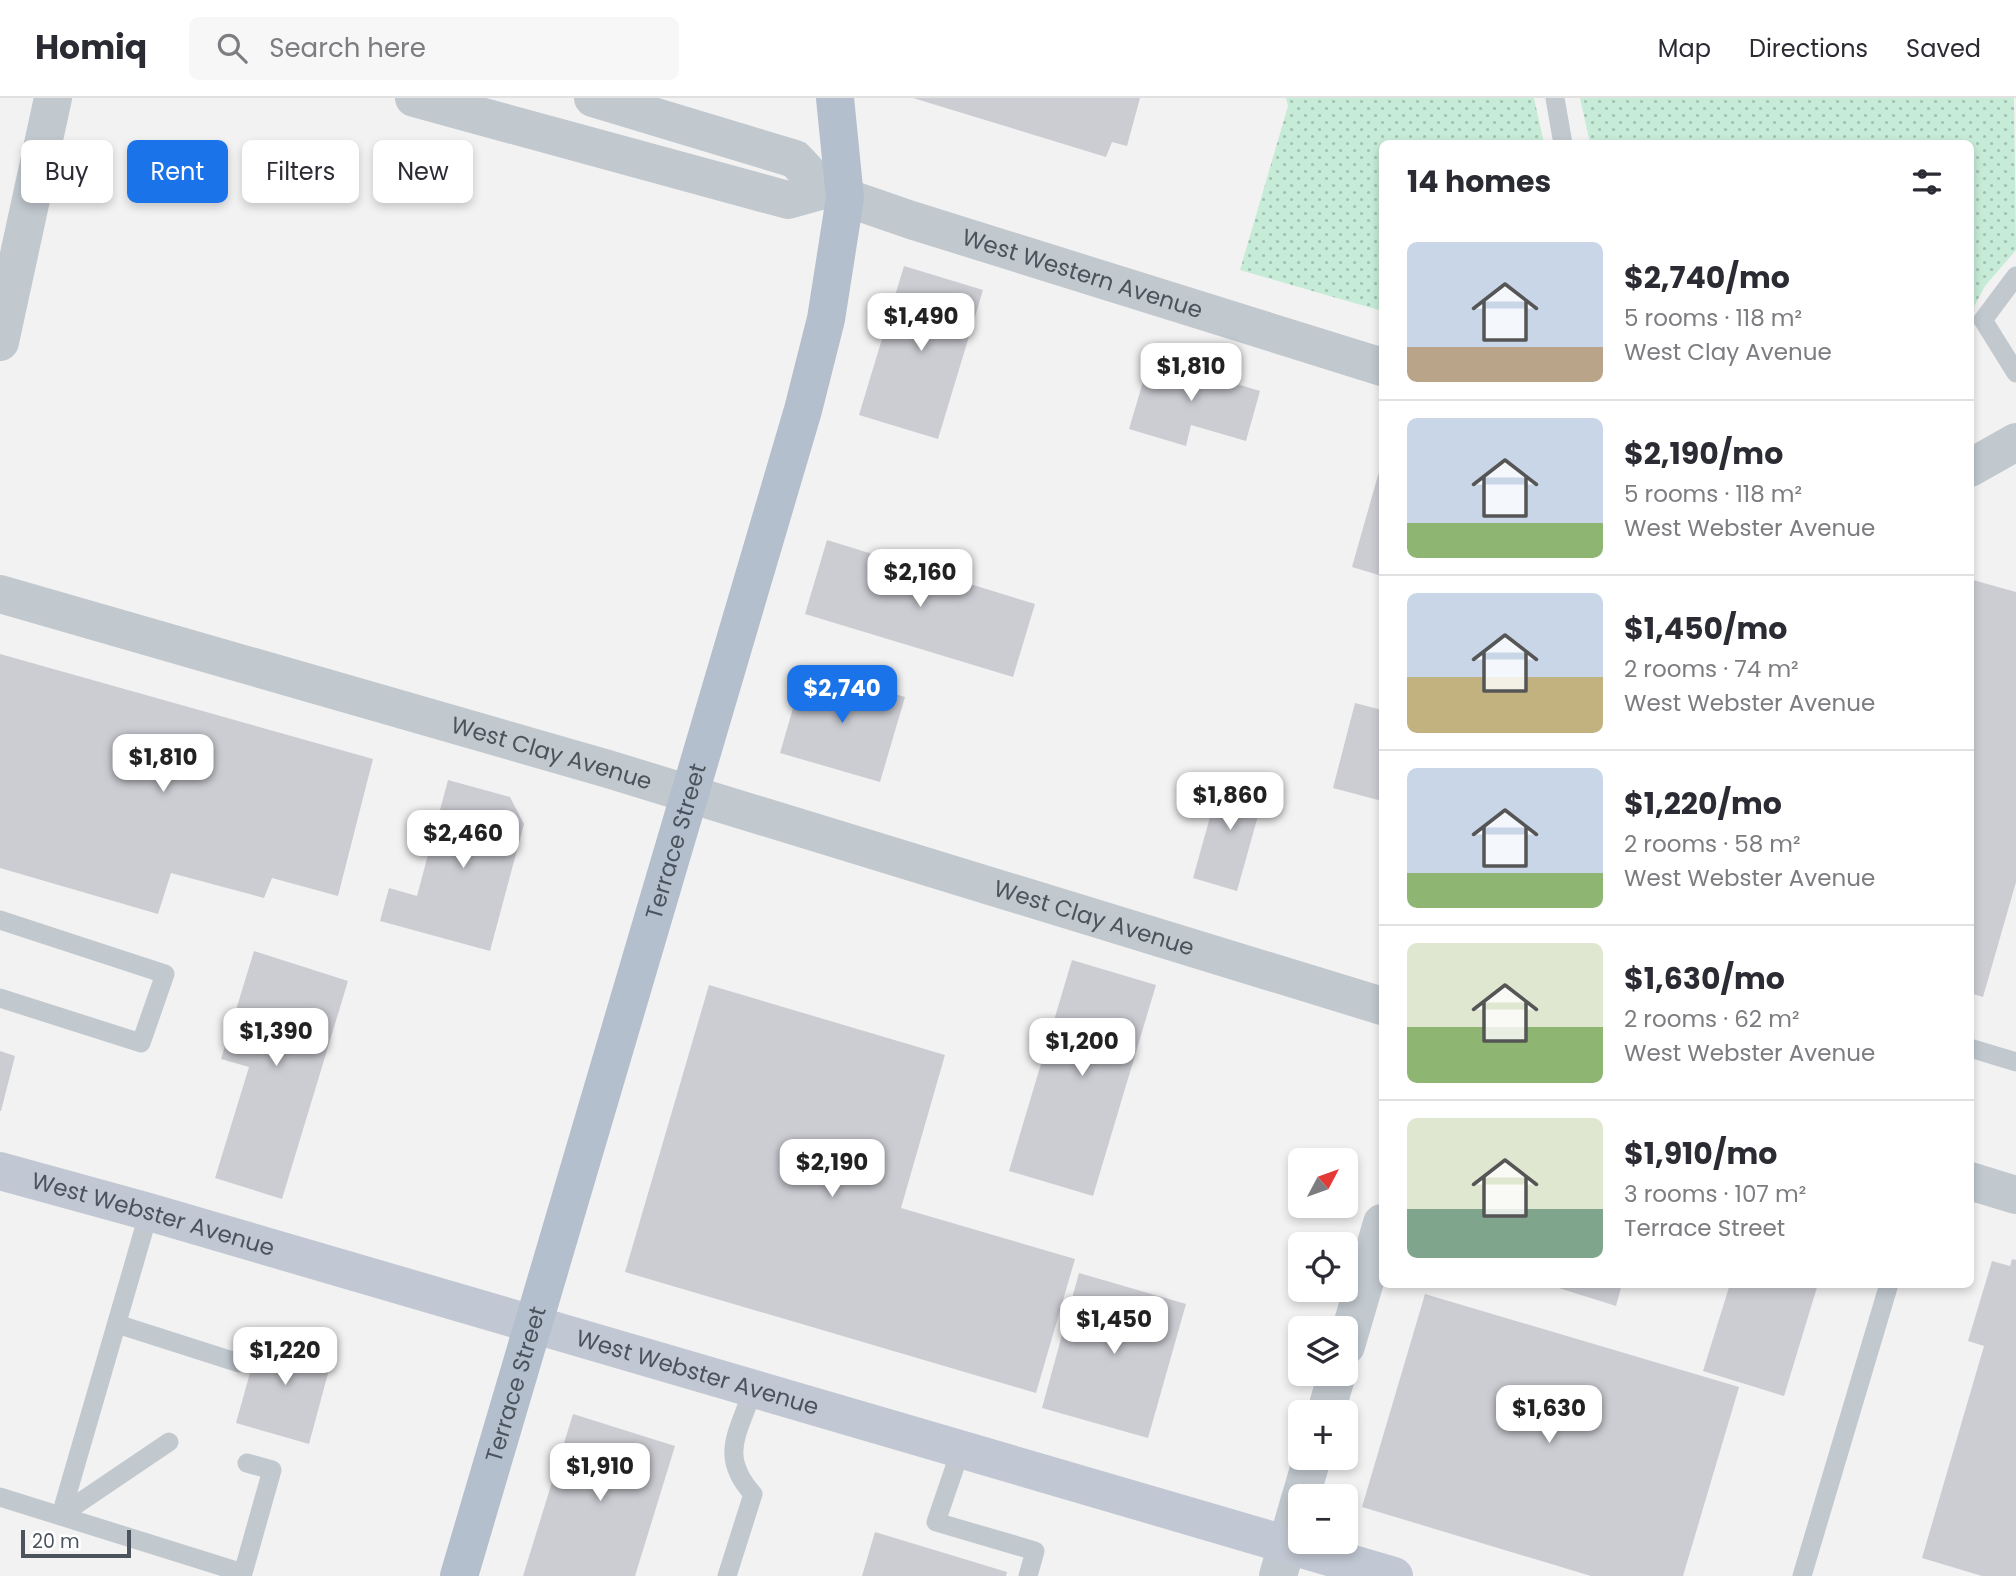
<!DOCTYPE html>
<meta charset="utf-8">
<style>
:root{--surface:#fff;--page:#f7f7f7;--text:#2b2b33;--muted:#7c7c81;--line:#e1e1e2;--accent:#1a73e8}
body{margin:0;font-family:Poppins,sans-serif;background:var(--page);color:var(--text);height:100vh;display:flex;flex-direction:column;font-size:26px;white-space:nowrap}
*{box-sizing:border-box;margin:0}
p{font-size:23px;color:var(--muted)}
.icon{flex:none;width:38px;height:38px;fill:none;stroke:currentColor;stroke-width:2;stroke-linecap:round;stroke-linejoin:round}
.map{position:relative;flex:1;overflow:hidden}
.side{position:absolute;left:1379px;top:42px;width:595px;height:1148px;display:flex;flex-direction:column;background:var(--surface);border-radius:10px;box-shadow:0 4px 10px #0003}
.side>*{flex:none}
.hud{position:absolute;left:21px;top:42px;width:665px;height:63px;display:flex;gap:14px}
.needle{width:46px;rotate:49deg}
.fabs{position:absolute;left:1288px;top:1050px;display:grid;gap:14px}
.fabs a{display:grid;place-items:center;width:70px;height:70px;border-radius:10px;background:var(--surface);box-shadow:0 4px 10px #0003;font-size:35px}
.scale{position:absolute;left:21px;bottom:18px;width:110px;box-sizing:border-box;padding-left:7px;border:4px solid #4b535d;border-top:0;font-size:19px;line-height:24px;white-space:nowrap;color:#4b535d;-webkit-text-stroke:5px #fff;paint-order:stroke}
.price{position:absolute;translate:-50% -60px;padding:0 16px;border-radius:14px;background:#fff;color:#222;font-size:23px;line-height:46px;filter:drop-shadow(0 2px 4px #0008)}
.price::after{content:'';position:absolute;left:50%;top:42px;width:21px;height:16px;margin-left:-10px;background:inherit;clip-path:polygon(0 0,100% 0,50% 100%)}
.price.selected{background:var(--accent);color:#fff}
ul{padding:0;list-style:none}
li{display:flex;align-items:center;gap:21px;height:175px;padding:0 28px}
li+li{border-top:2px solid var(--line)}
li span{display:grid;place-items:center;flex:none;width:196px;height:140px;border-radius:10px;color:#555}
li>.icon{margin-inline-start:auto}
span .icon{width:84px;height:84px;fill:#fffc;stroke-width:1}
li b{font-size:30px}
h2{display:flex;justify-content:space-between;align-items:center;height:84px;padding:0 28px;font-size:30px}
.tag{padding:0 24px;border-radius:10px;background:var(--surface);box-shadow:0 4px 10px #0003;font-size:24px;line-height:63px}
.tag.selected{background:var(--accent);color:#fff}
header{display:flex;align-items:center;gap:42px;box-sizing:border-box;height:98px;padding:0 35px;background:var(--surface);border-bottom:2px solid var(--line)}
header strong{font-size:33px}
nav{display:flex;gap:38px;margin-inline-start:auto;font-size:24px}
.search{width:490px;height:63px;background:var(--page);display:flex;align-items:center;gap:18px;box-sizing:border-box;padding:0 24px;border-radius:10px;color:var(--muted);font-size:26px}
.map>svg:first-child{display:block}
</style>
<header>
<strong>Homiq</strong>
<div class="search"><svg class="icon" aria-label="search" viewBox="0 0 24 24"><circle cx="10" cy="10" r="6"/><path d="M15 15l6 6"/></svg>Search here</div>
<nav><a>Map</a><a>Directions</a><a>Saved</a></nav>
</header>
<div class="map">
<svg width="2016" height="1478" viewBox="0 0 2016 1478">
<defs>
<pattern id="green-dots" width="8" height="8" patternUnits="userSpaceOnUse" patternTransform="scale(1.75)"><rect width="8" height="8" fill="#c6ebd7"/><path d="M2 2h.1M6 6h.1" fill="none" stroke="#a3c1b2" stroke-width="1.8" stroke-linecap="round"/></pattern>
</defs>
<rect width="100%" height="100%" fill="#f3f2f2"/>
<g fill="url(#green-dots)">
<path d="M 1286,0 L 1534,0 L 1544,45 L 1382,46 L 1382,213 L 1240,172 L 1288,8 Z"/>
<path d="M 1580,0 L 2014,0 L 2016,152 L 1985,188 L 1971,214 L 1970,46 L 1590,45 Z"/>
</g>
<g fill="#cccdd3">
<path d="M 913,0 L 1140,0 L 1127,48 L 1112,44 L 1106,59 Z"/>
<path d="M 904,168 L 983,192 L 938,341 L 859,317 Z"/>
<path d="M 1151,257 L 1208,273 L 1207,277 L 1260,293 L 1246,343 L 1191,327 L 1186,348 L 1129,331 Z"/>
<path d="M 1382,363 L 1382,478 L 1352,469 Z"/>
<path d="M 827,442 L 1035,506 L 1013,579 L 805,516 Z"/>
<path d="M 1973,482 L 2016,494 L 2016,784 L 1983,899 L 1970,895 L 1970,491 Z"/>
<path d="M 0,556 L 373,661 L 338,798 L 272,780 L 264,800 L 171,775 L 158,816 L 0,770 Z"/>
<path d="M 805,569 L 905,599 L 880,684 L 780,655 Z"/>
<path d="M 1355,605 L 1382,612 L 1382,703 L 1333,690 Z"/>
<path d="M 1222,676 L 1266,689 L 1237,793 L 1193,780 Z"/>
<path d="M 448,682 L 510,699 L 524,726 L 490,853 L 380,823 L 389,790 L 417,798 Z"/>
<path d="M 254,853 L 348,883 L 282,1101 L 215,1080 L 249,969 L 221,961 Z"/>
<path d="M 1072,862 L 1156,887 L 1093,1098 L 1009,1073 Z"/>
<path d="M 709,887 L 945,957 L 901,1110 L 1075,1161 L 1036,1295 L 625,1174 Z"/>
<path d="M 0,953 L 15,958 L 1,1013 L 0,1013 Z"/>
<path d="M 2012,1161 L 2016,1162 L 2016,1478 L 1982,1478 L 1922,1460 L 1984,1248 L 1968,1243 L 1992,1163 L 2010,1168 Z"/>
<path d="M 1079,1175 L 1186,1206 L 1148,1340 L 1042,1310 Z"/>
<path d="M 1546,1186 L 1622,1186 L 1616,1208 Z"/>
<path d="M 1730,1186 L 1818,1186 L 1784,1298 L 1703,1273 Z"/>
<path d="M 1425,1196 L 1739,1289 L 1683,1478 L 1591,1478 L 1362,1409 Z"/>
<path d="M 262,1232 L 334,1253 L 309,1346 L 236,1325 Z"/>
<path d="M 573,1316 L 675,1348 L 635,1478 L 523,1478 Z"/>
<path d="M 875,1434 L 1007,1474 L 1006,1478 L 862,1478 Z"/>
</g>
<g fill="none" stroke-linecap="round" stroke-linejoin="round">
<g stroke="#c1c8ce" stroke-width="19">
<path d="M 1555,0 L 1563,46"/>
<path d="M 2016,178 L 1983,222 L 2016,275"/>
<path d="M 0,822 L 165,876 L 141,945 L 0,900"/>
<path d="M 1970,950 L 2016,964"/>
<path d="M 117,1226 L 239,1265"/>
<path d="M 961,1351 L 936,1424 L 1035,1453 L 1028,1478"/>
<path d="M 0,1399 L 243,1475 L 272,1372 L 247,1365"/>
<path d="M 61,1417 L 149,1114"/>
<path d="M 61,1417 L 169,1344"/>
<path d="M 727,1478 L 753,1396 C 718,1357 739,1335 753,1291"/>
<path d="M 1802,1478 L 1889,1186"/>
</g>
<g stroke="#c1c8ce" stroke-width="38">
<path d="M 414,0 L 788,102 L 824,92"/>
<path id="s1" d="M 593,0 L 795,61 L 824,92 L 911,122 L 1382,269"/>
<path d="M 0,244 L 53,0"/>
<path d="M 1970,370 L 2016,344"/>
<path id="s2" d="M 0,496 L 608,671 L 1382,908"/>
<path d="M 1970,1083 L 2016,1097"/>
<path d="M 1346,1248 L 1382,1125"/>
<path d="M 1326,1314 L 1337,1276"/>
<path d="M 1301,1398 L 1312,1360"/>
<path d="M 1278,1478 L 1300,1401"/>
</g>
<path stroke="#c2c8d3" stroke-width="38" id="s3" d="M 0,1073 L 149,1114 L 1394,1478"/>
<path stroke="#b4bfcd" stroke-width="38" id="s4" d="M 459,1478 L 803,312 L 826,221 L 845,100 L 835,0"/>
</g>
<g text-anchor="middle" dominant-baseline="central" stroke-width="5" stroke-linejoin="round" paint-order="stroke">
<g font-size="23" fill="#4b535d" stroke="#fff">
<text stroke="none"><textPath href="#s1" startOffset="525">West Western Avenue</textPath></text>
<text stroke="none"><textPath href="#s2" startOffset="574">West Clay Avenue</textPath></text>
<text stroke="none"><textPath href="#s4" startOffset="766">Terrace Street</textPath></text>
<text stroke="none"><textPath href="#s2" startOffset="1141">West Clay Avenue</textPath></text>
<text stroke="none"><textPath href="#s3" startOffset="159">West Webster Avenue</textPath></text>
<text stroke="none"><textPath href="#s3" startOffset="726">West Webster Avenue</textPath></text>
<text stroke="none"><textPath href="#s4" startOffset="200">Terrace Street</textPath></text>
</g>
</g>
</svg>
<div class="fabs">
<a><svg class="needle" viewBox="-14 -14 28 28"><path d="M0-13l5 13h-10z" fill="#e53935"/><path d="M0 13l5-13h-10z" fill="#7c7c81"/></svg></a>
<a><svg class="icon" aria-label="locate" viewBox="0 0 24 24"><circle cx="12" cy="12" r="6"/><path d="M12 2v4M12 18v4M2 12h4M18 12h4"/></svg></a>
<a><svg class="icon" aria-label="layers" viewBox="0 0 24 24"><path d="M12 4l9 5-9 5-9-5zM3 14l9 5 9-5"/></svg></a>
<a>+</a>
<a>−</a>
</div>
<div class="scale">20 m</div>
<b class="price" style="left:921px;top:255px">$1,490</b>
<b class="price" style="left:1191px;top:305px">$1,810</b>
<b class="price" style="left:920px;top:511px">$2,160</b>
<b class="price selected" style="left:842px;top:627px">$2,740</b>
<b class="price" style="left:163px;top:696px">$1,810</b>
<b class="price" style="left:1230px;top:734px">$1,860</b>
<b class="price" style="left:463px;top:772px">$2,460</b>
<b class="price" style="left:276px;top:970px">$1,390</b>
<b class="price" style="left:1082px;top:980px">$1,200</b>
<b class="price" style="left:832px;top:1101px">$2,190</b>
<b class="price" style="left:1114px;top:1258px">$1,450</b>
<b class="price" style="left:285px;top:1289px">$1,220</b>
<b class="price" style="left:1549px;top:1347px">$1,630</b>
<b class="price" style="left:600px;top:1405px">$1,910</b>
<div class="hud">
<a class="tag">Buy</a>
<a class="tag selected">Rent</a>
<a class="tag">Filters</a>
<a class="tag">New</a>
</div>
<section class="side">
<h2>14 homes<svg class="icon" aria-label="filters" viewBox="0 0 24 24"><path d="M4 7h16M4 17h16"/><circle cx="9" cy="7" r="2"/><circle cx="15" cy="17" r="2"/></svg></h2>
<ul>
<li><span style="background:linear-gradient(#c9d6e8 75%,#b9a48a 0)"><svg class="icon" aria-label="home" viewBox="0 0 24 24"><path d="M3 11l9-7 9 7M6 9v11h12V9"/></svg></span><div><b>$2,740/mo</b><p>5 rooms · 118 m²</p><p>West Clay Avenue</p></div></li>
<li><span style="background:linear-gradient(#c9d6e8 75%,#8fb573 0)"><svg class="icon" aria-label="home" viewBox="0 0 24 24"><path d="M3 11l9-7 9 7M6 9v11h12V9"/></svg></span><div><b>$2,190/mo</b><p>5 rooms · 118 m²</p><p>West Webster Avenue</p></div></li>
<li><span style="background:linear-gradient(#c9d6e8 60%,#c2b280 0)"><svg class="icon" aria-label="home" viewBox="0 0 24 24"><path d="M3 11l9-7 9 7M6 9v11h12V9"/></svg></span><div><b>$1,450/mo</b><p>2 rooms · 74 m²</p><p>West Webster Avenue</p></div></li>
<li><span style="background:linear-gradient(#c9d6e8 75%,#8fb573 0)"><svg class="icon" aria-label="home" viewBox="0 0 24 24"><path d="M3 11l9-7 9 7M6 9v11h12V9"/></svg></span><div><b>$1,220/mo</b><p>2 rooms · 58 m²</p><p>West Webster Avenue</p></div></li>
<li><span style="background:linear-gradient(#dfe7d0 60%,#8fb573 0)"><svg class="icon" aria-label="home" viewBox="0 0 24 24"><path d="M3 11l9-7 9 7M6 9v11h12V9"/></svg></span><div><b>$1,630/mo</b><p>2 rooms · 62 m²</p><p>West Webster Avenue</p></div></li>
<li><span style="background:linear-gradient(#dfe7d0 65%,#7fa58c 0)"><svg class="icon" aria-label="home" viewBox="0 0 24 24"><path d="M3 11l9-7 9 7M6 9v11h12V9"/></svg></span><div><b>$1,910/mo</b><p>3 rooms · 107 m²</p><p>Terrace Street</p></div></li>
</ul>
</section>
</div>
